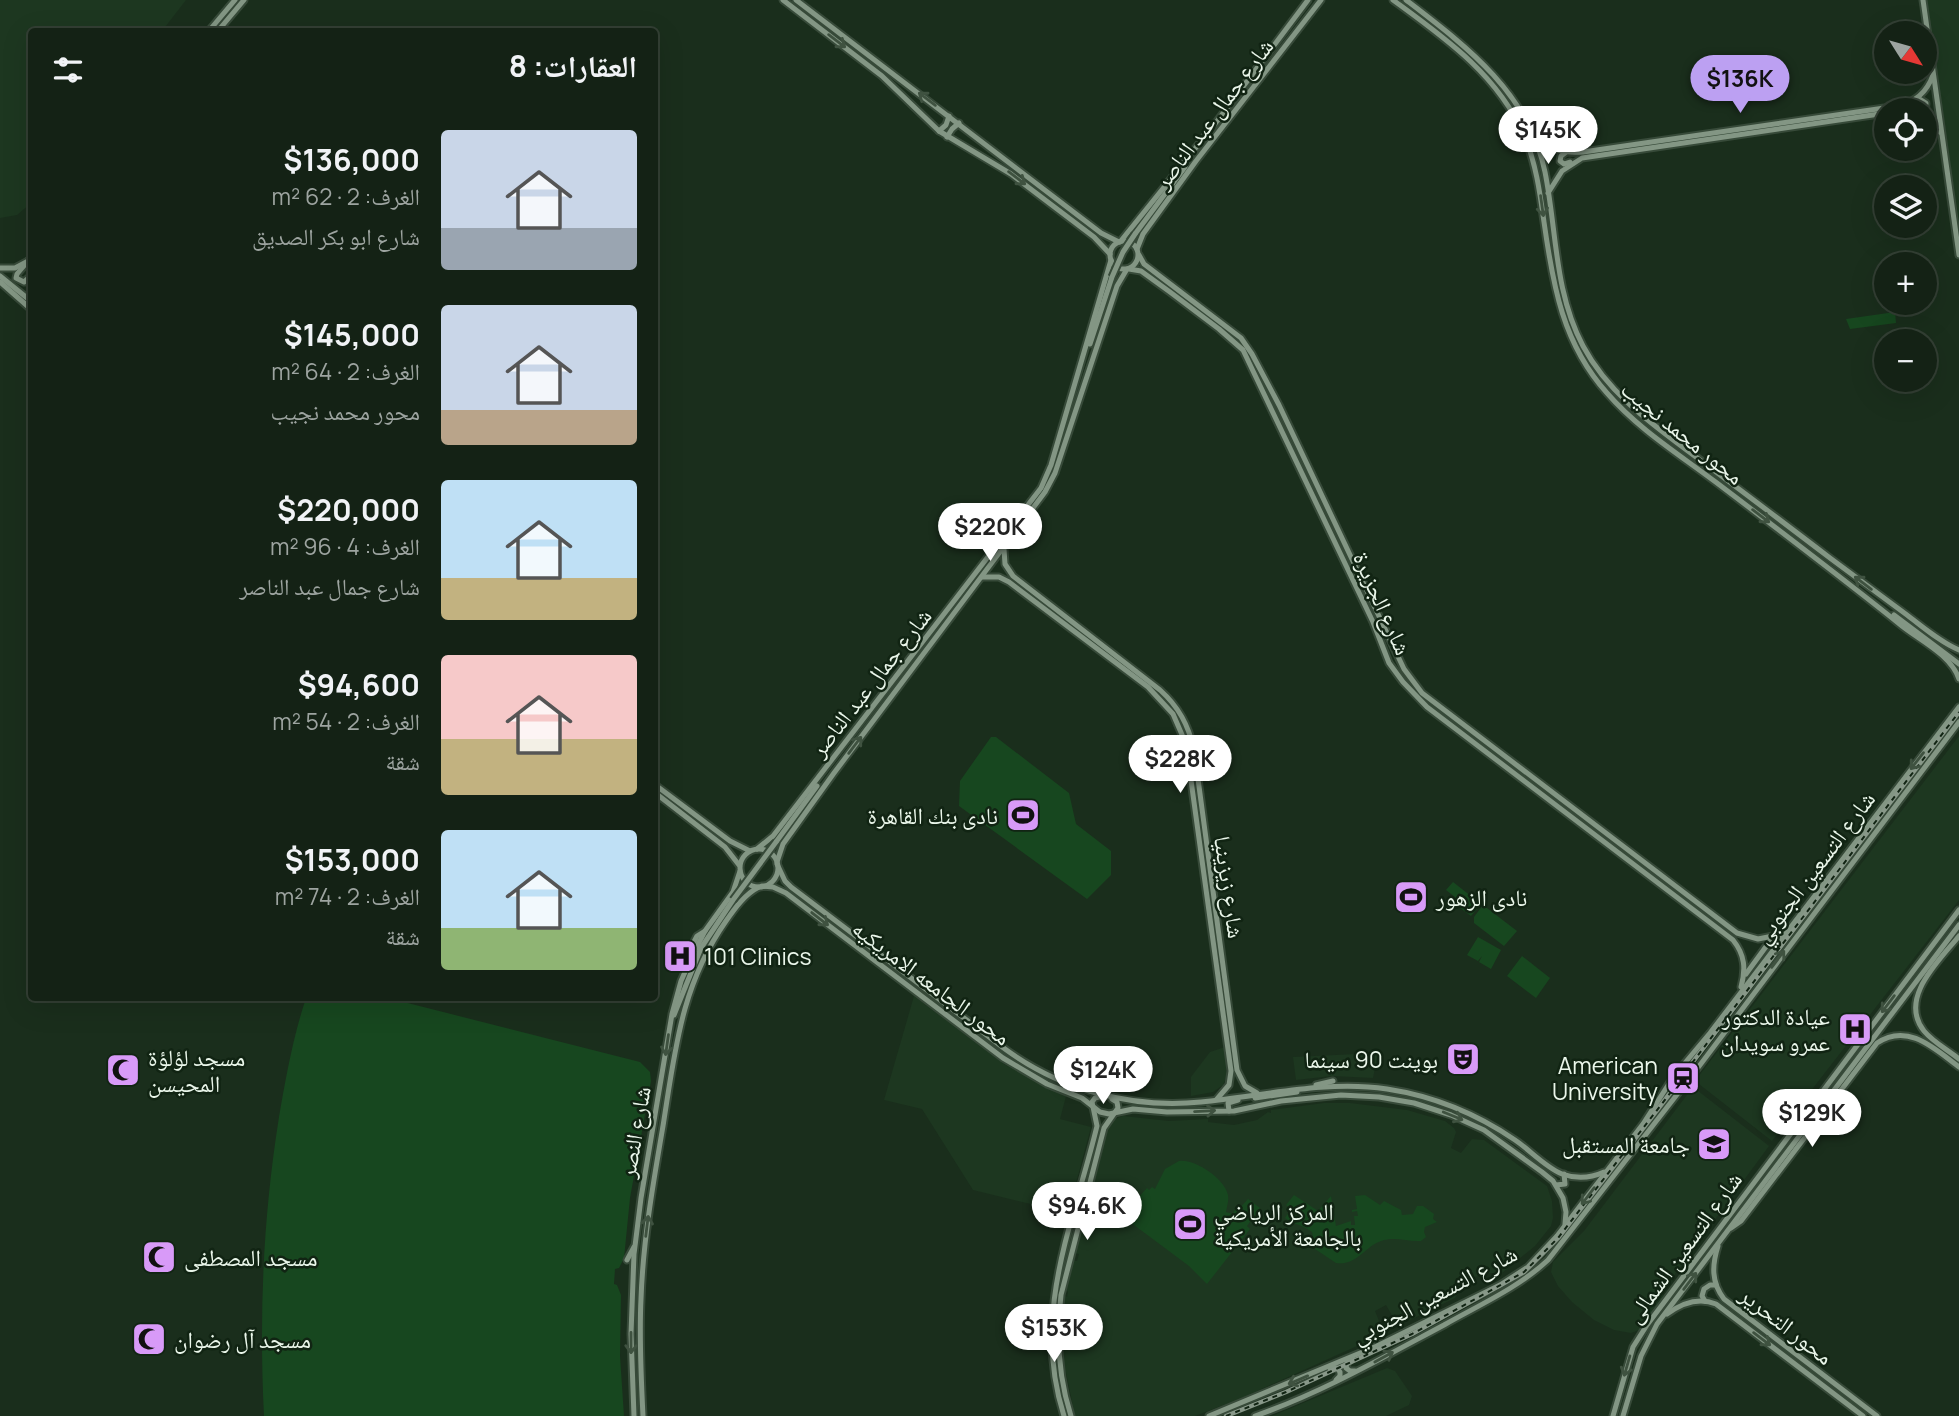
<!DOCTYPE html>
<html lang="ar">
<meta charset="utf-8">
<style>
:root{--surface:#142215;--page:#212f22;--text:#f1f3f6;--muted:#9da4a0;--line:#333f34;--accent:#bca0f2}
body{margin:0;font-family:Manrope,"Noto Naskh Arabic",sans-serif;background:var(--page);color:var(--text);direction:rtl;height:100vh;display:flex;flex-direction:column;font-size:26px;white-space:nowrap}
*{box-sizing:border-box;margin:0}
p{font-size:23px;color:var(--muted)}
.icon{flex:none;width:38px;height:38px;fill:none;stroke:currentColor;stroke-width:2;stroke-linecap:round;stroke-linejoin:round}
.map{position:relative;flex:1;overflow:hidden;direction:ltr}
.panel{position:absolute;left:28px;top:28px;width:630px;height:973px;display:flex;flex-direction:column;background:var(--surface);border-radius:7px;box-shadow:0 7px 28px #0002,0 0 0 2px var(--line);direction:rtl}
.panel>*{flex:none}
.needle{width:46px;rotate:127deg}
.fabs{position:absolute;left:1874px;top:21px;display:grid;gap:14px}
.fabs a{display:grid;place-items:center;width:63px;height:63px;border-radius:50%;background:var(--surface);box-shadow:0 7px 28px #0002,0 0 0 2px var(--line);font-size:35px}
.price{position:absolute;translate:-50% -60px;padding:0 16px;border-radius:24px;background:#fff;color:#222;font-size:23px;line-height:46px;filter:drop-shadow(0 2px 4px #0008)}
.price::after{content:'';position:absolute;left:50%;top:42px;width:21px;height:16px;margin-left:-10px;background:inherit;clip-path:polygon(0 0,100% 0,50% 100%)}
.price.selected{background:var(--accent);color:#111}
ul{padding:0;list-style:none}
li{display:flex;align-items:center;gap:21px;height:175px;padding:0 21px}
li span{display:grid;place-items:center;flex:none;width:196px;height:140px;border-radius:7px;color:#555}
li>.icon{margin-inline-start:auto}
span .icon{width:84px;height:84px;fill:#fffc;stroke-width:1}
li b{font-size:30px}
h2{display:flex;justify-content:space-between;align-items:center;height:84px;padding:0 21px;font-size:30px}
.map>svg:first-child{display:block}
</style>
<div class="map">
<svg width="1959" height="1416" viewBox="0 0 1959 1416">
<rect width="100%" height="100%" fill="#1a2e1c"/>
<g fill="#1d3720">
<path d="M 0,0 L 186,0 L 162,31 L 32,32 L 31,203 L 17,215 L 0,218 Z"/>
<path d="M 1926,0 L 1959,0 L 1959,231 L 1935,60 Z"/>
<path d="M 1959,736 L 1959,900 L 1772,1141 L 1695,1081 Z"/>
<path d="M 914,996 L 1004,1064 L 1066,1096 L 1060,1119 L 1091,1127 L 1068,1213 L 973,1190 L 922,1109 L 884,1100 Z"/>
<path d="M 1225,1047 L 1227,1076 L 1223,1085 L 1213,1092 L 1191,1096 L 1191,1077 L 1210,1052 Z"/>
<path d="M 1378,1053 L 1373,1078 L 1332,1076 L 1296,1080 L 1293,1057 Z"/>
<path d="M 1693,1087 L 1769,1146 L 1661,1293 L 1663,1296 L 1639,1330 L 1631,1333 L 1614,1330 L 1594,1320 L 1572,1302 L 1558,1286 L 1551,1272 L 1553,1262 L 1584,1231 Z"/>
<path d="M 1350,1103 L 1407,1110 L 1445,1121 L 1454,1128 L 1456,1132 L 1451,1148 L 1461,1153 L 1472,1139 L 1484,1140 L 1547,1186 L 1552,1201 L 1553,1218 L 1551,1226 L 1535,1246 L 1502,1273 L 1487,1273 L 1469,1279 L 1455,1298 L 1406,1322 L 1394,1319 L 1386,1305 L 1375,1311 L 1381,1326 L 1381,1332 L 1377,1337 L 1244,1397 L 1195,1416 L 1075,1416 L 1063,1358 L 1063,1309 L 1065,1295 L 1067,1297 L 1068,1292 L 1066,1289 L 1072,1261 L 1077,1261 L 1079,1254 L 1075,1253 L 1080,1232 L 1091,1227 L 1096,1218 L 1097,1210 L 1088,1200 L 1108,1127 L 1112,1120 L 1123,1116 L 1169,1121 L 1208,1119 L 1208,1122 L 1234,1125 L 1257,1120 L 1268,1112 L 1271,1113 L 1271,1110 L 1324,1103 Z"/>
<path d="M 1387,1368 L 1395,1371 L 1412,1396 L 1409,1405 L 1386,1416 L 1272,1416 Z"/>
</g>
<g fill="#17471f">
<path d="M 1895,312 L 1896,323 L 1850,329 L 1846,319 Z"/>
<path d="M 991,737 L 996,737 L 1069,793 L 1076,824 L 1111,851 L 1111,875 L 1087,899 L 959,806 L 960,781 Z"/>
<path d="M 1453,882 L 1481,904 L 1471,916 L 1452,902 L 1455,897 L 1446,890 Z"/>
<path d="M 1483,905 L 1517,931 L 1504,946 L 1474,923 L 1474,917 Z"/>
<path d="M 1478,937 L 1501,950 L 1491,969 L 1479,962 L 1482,956 L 1478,961 L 1467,955 Z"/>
<path d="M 1522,956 L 1550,978 L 1536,998 L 1507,976 Z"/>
<path d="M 306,998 L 388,998 L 640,1062 L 650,1072 L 651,1081 L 630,1198 L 624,1258 L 619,1268 L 615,1269 L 614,1284 L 617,1285 L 621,1295 L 620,1356 L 624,1416 L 264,1416 C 259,1315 263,1217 279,1117 C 286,1077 293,1037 306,998 Z"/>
<path d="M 1179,1161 C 1195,1159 1224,1178 1228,1195 C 1229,1201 1227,1206 1226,1212 L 1233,1214 L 1235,1209 L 1238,1210 L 1248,1199 L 1260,1208 L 1247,1226 L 1250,1229 L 1207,1284 L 1189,1266 L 1130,1222 C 1125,1210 1139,1197 1147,1188 L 1149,1190 L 1152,1187 L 1155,1189 L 1165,1169 Z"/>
<path d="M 1294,1195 L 1318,1211 L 1331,1196 L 1336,1226 L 1351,1221 L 1351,1225 L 1355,1225 L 1354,1216 L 1358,1216 L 1357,1211 L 1352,1212 L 1352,1210 L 1357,1209 L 1355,1196 L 1365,1195 L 1380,1205 L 1384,1201 L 1401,1210 L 1402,1215 L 1413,1214 L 1417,1206 L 1423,1206 L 1434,1214 L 1433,1219 L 1437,1222 L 1425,1227 L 1424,1232 L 1426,1237 L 1421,1241 C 1407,1242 1395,1236 1381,1241 C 1364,1247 1357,1266 1336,1263 L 1315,1249 L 1312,1232 C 1302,1224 1294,1225 1285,1218 L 1291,1209 L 1286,1205 Z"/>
</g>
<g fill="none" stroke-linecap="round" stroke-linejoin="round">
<g stroke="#374a39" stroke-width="9">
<g id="major">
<path d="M 783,0 L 882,76 L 939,131 L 1011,174 L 1094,237 L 1110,254"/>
<path d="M 796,0 L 1101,233 L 1119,242"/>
<path d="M 1393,0 C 1445,38 1497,74 1524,135 C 1536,163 1540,193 1544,222 C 1553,286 1563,344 1607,393 C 1638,429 1680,455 1717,483 C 1779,530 1841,577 1902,626 C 1921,641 1951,655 1959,679"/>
<path d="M 1406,0 C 1466,46 1529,93 1545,172 C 1557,232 1554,291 1583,346 C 1610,397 1659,429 1704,463 C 1746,494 1788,526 1830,558 C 1856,577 1881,596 1907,615 C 1923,627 1940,642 1959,650"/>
<path d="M 1923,0 L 1959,255"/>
<path d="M 208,32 L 235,0"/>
<path d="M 217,32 L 244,0"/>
<path d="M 1918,98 L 1926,103 L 1925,114"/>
<path d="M 1925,117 L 1940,132"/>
<path d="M 939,131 L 946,125 L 949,116"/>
<path d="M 947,137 L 952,129 L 959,123"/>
<path d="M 1541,140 C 1554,152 1566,153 1583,152 L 1898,106 C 1916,102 1927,92 1933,75"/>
<path d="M 1565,153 L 1561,156 L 1560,161 L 1564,164 L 1570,162"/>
<path d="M 1548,193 L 1562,171 L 1582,158 L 1886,113"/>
<path d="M 1135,234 L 1185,167"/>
<circle cx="1124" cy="255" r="14"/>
<path d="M 1120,242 L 1218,120 L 1308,0"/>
<path d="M 1137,249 L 1143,234 L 1196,161 L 1321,0"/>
<path d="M 1139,255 L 1144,264 L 1241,338 L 1252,354 L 1279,405 L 1404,669 L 1422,693 L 1737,933 L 1758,939 L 1783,934"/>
<path d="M 28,261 L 17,274 L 16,278 L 24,282 L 32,275"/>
<path d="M 0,268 L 15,268 L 32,259"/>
<path d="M 1129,269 L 1141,271 L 1170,292 L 1219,329 L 1243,350 L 1373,622 L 1389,663 L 1403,682 L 1427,707 L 1733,940 C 1745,955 1746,969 1741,987"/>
<path d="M 0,276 L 32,302"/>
<path d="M 0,282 L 32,310"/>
<path d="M 32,283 L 32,300"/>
<path d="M 1090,344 L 1112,277"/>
<path d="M 1004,549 L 1005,564 L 1013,576 L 1160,690 C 1179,707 1188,725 1194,749 L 1237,1070 L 1245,1086 L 1257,1093"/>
<path d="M 982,577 L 999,577 L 1009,582 L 1148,687 L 1173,714 L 1186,744 L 1231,1071 L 1229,1085 L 1217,1099"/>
<path d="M 1894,615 L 1959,664"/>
<path d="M 654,784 L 730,841 L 750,851"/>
<path d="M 654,792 L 725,847 L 739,865"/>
<path d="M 776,842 L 817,786"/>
<path d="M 757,849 L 773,836 L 1041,488 L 1051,465 L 1111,260"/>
<circle cx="759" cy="868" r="19"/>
<path d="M 777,862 L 783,844 L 834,773 L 1045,492 L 1055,473 L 1117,286 L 1127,269"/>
<path d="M 777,864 L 785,881 L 791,887 L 1005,1049 C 1061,1090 1132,1109 1201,1102 C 1263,1096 1325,1080 1387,1089 C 1433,1096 1477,1114 1515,1140 C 1530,1150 1545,1167 1562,1174 C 1576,1179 1591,1178 1604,1172"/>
<path d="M 762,886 L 773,887 L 786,893 L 1003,1058 L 1047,1084 L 1082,1098 L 1100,1112 L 1109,1114 L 1133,1109 L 1167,1112 L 1234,1111 L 1281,1101 L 1341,1095 L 1379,1097 L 1414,1103 L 1451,1115 L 1484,1130 L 1542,1172 L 1553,1181 L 1563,1198 L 1566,1212 L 1565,1224"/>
<path d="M 1959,936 C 1939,961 1898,998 1924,1031 C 1933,1042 1948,1050 1959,1059"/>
<path d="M 684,961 L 697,936 L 705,931"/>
<path d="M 1746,974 L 1773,937"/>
<path d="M 674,1015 L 701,948 L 733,900"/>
<path d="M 1316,1085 L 1333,1081"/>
<path d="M 1255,1098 L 1297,1092"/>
<path d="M 1229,1111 L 1228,1103 L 1238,1100"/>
<path d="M 1556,1185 L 1565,1184 L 1564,1174"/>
<path d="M 1731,1228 L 1741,1221 L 1877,1043 C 1908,1022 1935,1049 1959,1067"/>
<path d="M 1718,1246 C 1712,1265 1711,1282 1724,1299 L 1877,1416"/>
<path d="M 627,1260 L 634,1247"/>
<path d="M 1705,1301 L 1702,1296 L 1704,1289 L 1710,1285 L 1716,1285"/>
<path d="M 1667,1314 C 1682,1303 1699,1297 1716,1304 L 1863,1416"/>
<path d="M 1352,1358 L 1347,1363 L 1346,1368 L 1350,1371 L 1355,1371"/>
<path d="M 1330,1368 L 1337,1368 L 1340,1372 L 1340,1376 L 1336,1380"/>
<path d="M 634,1416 L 631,1334 L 634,1254 L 641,1198 L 672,1014 L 681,981 L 693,954 L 705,931 L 733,892 L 740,871"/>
<path d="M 643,1416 C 641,1377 639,1338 641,1299 C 643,1241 653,1184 663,1126 C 675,1051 681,985 726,921 C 735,908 745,894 759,887"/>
<path d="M 1064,1416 C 1031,1313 1073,1225 1097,1126 L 1092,1102 L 1095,1098 L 1103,1096"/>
<path d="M 1071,1416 C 1058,1376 1056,1337 1061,1295 L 1104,1128 L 1118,1108 L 1117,1102 L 1112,1099"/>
<path d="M 1209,1416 L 1377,1346 L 1500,1285 L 1528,1267 L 1557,1236 L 1643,1124 L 1674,1076 L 1710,1033 L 1959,707"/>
<path d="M 1255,1416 C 1321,1393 1382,1358 1444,1325 C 1479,1305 1518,1288 1548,1260 L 1700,1065 L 1959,722"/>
<path d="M 1613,1416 L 1633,1347 L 1647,1325 L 1959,910"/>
<path d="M 1623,1416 L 1641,1356 L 1657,1324 L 1959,925"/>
</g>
</g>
<use href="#major" stroke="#839684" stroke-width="5"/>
<g stroke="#889889" stroke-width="4.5">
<g id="rail">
<path d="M 1692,1063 L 1959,712"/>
<path d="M 1226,1416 L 1286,1392 L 1412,1334 L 1524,1272 L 1558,1238 L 1671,1092"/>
</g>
</g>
<use href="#rail" stroke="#112413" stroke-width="2" stroke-dasharray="5" stroke-linecap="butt"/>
<g stroke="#374a39" stroke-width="9" stroke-linecap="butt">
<g id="major-bridge">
<path d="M 1112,277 L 1123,252 L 1135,234"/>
<path d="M 733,900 L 776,842"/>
</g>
</g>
<use href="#major-bridge" stroke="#839684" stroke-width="5"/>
</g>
<defs><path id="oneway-shaft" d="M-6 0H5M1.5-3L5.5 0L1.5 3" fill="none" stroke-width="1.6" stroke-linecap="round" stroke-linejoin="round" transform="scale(1.75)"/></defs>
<g stroke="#3f5240">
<use href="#oneway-shaft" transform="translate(837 41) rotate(37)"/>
<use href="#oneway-shaft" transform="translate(927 99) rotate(-143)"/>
<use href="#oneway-shaft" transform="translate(1017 178) rotate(37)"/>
<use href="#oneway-shaft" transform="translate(1542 206) rotate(82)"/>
<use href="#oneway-shaft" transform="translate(1761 516) rotate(37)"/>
<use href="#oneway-shaft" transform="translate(1863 583) rotate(-143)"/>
<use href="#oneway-shaft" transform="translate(855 745) rotate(-53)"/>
<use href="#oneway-shaft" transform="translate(1917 761) rotate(128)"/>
<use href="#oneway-shaft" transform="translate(820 919) rotate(38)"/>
<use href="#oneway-shaft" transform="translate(1778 959) rotate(-53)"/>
<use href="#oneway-shaft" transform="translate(1888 1004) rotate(127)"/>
<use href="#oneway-shaft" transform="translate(667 1045) rotate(98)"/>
<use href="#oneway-shaft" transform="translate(1205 1111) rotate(-3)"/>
<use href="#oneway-shaft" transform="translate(1453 1116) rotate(22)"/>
<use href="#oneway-shaft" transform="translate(1588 1196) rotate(127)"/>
<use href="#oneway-shaft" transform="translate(647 1226) rotate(-83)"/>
<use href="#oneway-shaft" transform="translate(1690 1281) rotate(-53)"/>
<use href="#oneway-shaft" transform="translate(1762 1339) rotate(37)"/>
<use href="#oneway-shaft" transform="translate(631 1343) rotate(90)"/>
<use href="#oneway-shaft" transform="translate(1384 1357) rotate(-29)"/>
<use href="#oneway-shaft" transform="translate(1627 1366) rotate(106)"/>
<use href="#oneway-shaft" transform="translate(1298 1380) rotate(157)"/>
</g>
<defs>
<g id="stadium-square" transform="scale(1.75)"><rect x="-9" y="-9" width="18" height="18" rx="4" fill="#d89af8" stroke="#112413"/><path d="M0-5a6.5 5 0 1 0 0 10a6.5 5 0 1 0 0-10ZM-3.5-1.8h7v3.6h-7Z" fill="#111"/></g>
<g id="hospital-square" transform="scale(1.75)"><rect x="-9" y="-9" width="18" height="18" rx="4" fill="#d89af8" stroke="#112413"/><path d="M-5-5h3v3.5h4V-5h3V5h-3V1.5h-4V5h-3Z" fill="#111"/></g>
<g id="theatre-square" transform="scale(1.75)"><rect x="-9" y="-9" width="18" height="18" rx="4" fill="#d89af8" stroke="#112413"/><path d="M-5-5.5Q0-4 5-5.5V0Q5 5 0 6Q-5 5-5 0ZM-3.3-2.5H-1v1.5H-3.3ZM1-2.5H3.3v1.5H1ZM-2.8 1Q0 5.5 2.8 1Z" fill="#111"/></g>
<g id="mosque-square" transform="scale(1.75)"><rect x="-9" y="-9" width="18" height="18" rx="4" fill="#d89af8" stroke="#112413"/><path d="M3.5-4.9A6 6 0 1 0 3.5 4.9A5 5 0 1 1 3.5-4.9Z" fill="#111"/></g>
<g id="station-square" transform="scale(1.75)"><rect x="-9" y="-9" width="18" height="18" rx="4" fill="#d89af8" stroke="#112413"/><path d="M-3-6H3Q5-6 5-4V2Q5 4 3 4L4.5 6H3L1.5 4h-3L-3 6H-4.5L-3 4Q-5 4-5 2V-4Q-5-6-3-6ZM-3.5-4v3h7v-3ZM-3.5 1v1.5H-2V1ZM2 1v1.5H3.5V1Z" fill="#111"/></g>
<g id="university-square" transform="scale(1.75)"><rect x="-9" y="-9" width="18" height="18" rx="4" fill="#d89af8" stroke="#112413"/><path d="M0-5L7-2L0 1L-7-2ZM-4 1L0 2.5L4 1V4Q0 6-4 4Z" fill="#111"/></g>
</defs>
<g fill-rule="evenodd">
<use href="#stadium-square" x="1023" y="815"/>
<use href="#stadium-square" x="1411" y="897"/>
<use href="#hospital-square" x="680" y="956"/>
<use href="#hospital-square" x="1855" y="1029"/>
<use href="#theatre-square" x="1463" y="1059"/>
<use href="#mosque-square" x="123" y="1070"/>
<use href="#station-square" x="1683" y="1078"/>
<use href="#university-square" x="1714" y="1144"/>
<use href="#stadium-square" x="1190" y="1224"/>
<use href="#mosque-square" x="159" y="1257"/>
<use href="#mosque-square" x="149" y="1339"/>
</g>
<g text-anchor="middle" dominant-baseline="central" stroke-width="5" stroke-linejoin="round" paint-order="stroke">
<g font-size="23" fill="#eaf6ea" stroke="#112413">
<text transform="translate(1213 113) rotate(-53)">شارع جمال عبد الناصر</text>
<text transform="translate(1683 432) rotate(39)">محور محمد نجيب</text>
<text transform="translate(1383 603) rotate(66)">شارع الجزيرة</text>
<text transform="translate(870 682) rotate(-52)">شارع جمال عبد الناصر</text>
<text transform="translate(1814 867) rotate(-53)">شارع التسعين الجنوبي</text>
<text transform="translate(1230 887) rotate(82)">شارع زيزينيا</text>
<text transform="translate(932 982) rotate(37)">محور الجامعه الامريكيه</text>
<text transform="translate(634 1132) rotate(-80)">شارع النصر</text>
<text transform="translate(1683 1247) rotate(-54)">شارع التسعين الشمالى</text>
<text transform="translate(1434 1294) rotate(-28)">شارع التسعين الجنوبي</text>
<text transform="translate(1787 1325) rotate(38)">محور التحرير</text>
</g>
<g font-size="23" fill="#eaf6ea" stroke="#112413" text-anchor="start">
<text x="998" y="815" text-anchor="end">نادى بنك القاهرة</text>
<text x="1436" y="897">نادى الزهور</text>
<text x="704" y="956">101 Clinics</text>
<text x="1830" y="1016" text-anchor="end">عيادة الدكتور<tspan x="1830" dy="26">عمرو سويدان</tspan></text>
<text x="148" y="1057">مسجد لؤلؤة<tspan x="148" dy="26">المحيسن</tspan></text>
<text x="1438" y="1059" text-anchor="end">بوينت 90 سينما</text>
<text x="1658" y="1065" text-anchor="end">American<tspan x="1658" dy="26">University</tspan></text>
<text x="1690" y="1144" text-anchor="end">جامعة المستقبل</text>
<text x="1214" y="1211">المركز الرياضي<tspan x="1214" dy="26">بالجامعة الأمريكية</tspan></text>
<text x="184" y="1257">مسجد المصطفى</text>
<text x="174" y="1339">مسجد آل رضوان</text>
</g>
</g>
</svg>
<div class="fabs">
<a><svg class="needle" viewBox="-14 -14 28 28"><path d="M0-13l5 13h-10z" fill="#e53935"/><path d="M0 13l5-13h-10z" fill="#9da4a0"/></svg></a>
<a><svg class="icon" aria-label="locate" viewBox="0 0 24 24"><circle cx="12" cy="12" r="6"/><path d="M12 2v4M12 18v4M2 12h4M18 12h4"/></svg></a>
<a><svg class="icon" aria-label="layers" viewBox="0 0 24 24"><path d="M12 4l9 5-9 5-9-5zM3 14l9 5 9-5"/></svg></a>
<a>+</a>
<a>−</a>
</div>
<b class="price selected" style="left:1740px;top:115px">$136K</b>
<b class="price" style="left:1548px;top:166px">$145K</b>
<b class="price" style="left:990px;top:563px">$220K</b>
<b class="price" style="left:1180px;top:795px">$228K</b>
<b class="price" style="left:1103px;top:1106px">$124K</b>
<b class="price" style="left:1812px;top:1149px">$129K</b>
<b class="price" style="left:1087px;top:1242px">$94.6K</b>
<b class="price" style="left:1054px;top:1364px">$153K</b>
<section class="panel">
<h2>العقارات: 8<svg class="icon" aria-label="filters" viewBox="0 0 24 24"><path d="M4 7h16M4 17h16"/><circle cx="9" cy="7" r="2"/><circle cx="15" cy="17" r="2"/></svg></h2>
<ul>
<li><span style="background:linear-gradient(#c9d6e8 70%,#9aa5b1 0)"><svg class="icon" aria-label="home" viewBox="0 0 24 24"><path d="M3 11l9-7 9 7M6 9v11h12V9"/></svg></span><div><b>$136,000</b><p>الغرف: 2 · 62 m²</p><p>شارع ابو بكر الصديق</p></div></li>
<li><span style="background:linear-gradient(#c9d6e8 75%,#b9a48a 0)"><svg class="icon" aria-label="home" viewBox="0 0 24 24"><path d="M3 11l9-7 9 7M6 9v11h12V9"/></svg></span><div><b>$145,000</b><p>الغرف: 2 · 64 m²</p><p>محور محمد نجيب</p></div></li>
<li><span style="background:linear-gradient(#bfe0f5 70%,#c2b280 0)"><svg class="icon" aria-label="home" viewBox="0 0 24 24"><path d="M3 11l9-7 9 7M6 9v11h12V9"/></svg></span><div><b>$220,000</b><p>الغرف: 4 · 96 m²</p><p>شارع جمال عبد الناصر</p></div></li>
<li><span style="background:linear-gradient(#f6c9c9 60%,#c2b280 0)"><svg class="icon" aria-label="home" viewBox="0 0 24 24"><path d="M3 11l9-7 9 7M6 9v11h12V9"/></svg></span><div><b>$94,600</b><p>الغرف: 2 · 54 m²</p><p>شقة</p></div></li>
<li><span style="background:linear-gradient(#bfe0f5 70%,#8fb573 0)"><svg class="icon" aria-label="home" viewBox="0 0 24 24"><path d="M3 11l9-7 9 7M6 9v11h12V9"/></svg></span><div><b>$153,000</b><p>الغرف: 2 · 74 m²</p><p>شقة</p></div></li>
</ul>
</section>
</div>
